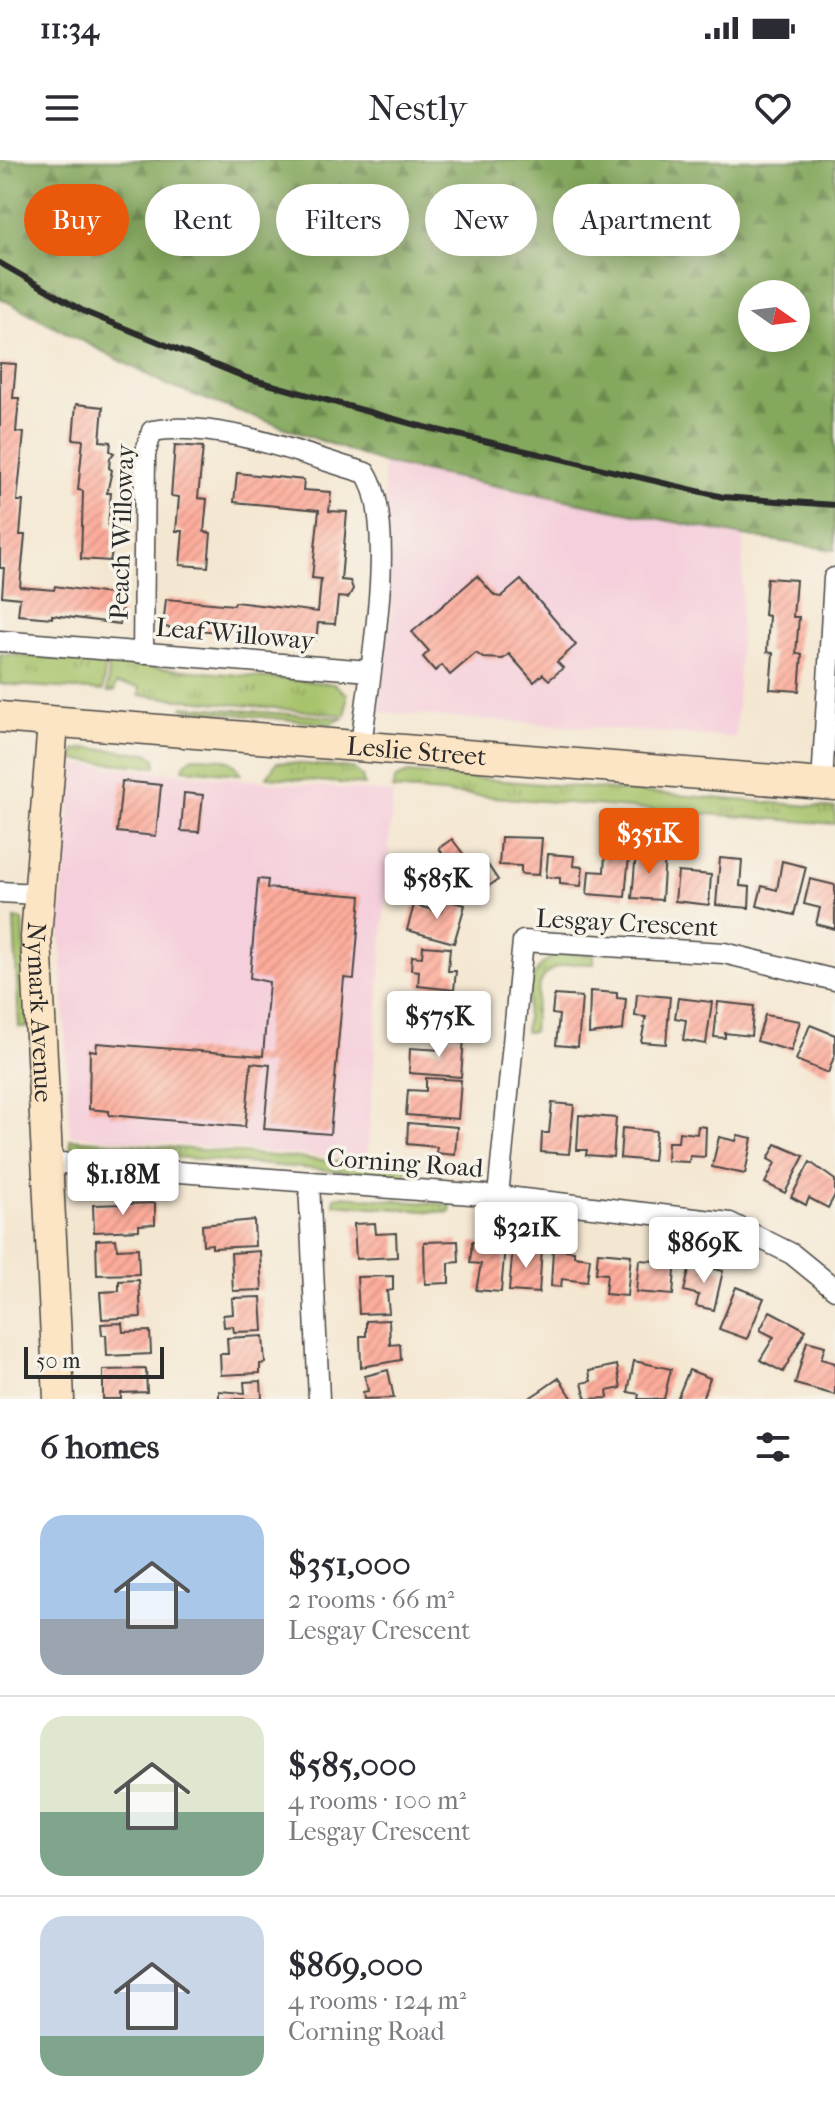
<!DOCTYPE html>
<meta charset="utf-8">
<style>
:root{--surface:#fff;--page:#f2f2f3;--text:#2b2b33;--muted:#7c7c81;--line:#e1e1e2;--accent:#ea580c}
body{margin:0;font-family:"IM FELL French Canon",serif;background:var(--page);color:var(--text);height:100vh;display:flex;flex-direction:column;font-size:30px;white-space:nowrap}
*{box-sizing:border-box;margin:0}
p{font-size:26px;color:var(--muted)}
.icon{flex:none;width:44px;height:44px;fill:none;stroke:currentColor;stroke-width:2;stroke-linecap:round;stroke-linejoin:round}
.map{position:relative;height:1239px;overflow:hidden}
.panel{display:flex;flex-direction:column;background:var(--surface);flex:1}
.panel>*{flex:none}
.hud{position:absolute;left:24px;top:24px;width:788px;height:72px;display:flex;gap:16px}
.needle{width:52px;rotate:104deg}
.controls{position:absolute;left:738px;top:120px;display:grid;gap:16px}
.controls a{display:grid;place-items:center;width:72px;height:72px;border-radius:50%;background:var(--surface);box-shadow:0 4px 20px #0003;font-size:40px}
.scale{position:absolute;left:24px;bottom:20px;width:140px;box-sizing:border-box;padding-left:8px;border:4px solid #2b2b2b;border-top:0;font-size:22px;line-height:28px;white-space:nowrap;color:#2b2b2b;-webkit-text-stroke:6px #f7f3e8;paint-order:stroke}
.price{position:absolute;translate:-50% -68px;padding:0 18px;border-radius:8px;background:#fff;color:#222;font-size:26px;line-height:52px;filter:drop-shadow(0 2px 4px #0008)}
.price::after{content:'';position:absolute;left:50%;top:48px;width:24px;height:18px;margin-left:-12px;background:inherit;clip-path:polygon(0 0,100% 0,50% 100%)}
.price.selected{background:var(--accent);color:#fff}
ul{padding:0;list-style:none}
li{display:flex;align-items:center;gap:24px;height:200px;padding:0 40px}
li+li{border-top:2px solid var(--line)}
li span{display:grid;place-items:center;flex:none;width:224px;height:160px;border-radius:24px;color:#555}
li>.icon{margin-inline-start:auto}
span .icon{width:96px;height:96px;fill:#fffc;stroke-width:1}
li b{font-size:34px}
h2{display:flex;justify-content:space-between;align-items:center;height:96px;padding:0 40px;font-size:34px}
.chip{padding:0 28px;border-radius:36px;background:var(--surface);box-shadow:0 4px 20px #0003;font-size:28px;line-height:72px}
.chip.selected{background:var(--accent);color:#fff}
.status{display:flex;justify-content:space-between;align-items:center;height:56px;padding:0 40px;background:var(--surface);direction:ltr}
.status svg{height:22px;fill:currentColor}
header{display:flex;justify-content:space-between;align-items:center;height:104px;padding:0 40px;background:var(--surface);font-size:36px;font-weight:600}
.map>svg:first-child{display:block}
</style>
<div class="status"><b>11:34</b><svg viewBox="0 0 49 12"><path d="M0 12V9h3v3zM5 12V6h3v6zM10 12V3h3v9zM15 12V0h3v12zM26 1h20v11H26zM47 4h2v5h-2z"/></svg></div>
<header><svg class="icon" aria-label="menu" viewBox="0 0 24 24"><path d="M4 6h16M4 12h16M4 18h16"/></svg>Nestly<svg class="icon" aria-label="heart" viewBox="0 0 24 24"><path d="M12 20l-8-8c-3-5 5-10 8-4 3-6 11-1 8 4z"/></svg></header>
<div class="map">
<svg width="835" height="1239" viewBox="0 0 835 1239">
<defs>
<pattern id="grass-tufts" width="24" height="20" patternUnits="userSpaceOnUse" patternTransform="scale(2)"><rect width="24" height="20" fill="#a6c269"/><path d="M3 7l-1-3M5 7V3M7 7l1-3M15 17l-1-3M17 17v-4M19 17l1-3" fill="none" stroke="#879e57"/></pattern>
<pattern id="forest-firs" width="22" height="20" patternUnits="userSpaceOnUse" patternTransform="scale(2)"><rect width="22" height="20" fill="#84a85d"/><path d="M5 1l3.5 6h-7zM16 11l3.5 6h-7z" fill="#6c894d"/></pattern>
<pattern id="building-hatch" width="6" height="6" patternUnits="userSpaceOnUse" patternTransform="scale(2)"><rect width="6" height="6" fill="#fcab9a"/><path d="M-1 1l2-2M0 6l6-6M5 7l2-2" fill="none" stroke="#d89385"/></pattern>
</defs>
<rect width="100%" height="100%" fill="#f7f3e8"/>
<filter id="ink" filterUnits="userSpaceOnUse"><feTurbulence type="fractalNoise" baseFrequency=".0125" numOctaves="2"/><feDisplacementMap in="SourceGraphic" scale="16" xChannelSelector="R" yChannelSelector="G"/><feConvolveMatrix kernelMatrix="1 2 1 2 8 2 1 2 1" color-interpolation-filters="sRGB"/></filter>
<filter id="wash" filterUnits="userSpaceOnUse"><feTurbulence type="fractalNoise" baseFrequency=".006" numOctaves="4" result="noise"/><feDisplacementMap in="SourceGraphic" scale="32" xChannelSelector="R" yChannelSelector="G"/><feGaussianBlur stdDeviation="1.8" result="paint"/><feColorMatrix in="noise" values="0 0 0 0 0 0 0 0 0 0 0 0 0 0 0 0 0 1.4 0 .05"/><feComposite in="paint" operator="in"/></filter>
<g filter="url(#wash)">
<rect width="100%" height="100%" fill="#f4e7d1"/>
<g fill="#f5cfdb">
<path d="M 383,303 L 744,376 L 736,578 L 379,552 L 391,456 Z"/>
<path d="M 74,604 L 393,633 L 367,1000 L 70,975 L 60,764 Z"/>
</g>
<g fill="url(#grass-tufts)" stroke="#68764a" stroke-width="2">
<path d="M 0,494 L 105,503 L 103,531 L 0,524 Z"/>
<path d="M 109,503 L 334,524 L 347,534 L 346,555 L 139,535 L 140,527 L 116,524 L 114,532 L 107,532 Z"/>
<path d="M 183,546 L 343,558 L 331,564 L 182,549 Z"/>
<path d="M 87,588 L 147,593 L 155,598 L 156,607 L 74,600 L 75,590 Z"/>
<path d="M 193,597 C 211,598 234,595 241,614 L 183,609 L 185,603 Z"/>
<path d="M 277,602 L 353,608 L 362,616 L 364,625 L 267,617 Z"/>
<path d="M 408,613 L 835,648 L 835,664 L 392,629 L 396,618 Z"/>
<path d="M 14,759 L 23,760 L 28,867 L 19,867 Z"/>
<path d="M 560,793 L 594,795 L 594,804 C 535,800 538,822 533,872 L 525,872 C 528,841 525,806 560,793 Z"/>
<path d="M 70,979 L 406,1007 L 406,1017 L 71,988 Z"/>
<path d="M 342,1036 L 451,1045 L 450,1053 L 334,1044 L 335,1037 Z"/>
</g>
<path fill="url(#forest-firs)" stroke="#586a44" stroke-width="2" fill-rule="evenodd" d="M 0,0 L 835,0 L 835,390 L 744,376 L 383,303 L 169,226 L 0,138 ZM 752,134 L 796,134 L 796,178 L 752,178 Z"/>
<g id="blocks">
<g fill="url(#building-hatch)">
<path d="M 0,203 L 16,204 L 13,238 L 19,238 L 16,272 L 24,273 L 17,341 L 23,341 L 20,375 L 25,375 L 20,427 L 54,430 L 55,426 L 123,436 L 120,464 L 52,455 L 52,458 L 18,455 L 20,438 L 2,436 L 4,408 L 0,408 Z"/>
<path d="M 76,244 L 103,247 L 100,281 L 111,282 L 110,291 L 114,293 L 110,298 L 109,308 L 112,310 L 107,333 L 111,333 L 108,366 L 113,367 L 115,378 L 110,401 L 81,399 L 83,331 L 78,330 L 83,280 L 73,279 Z"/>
<path d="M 175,285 L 203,287 L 198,338 L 207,339 L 204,372 L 211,373 L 208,407 L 180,405 L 183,371 L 176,371 L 179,337 L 171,336 Z"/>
<path d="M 237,313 L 304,320 L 303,330 L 331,332 L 329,351 L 347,352 L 341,420 L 350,421 L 353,429 L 348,438 L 338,437 L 335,464 L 318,463 L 316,480 L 231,470 L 231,473 L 163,467 L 166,439 L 234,445 L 235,442 L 318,452 L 321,419 L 312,418 L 319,350 L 234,342 Z"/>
<path d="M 477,416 L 495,436 L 501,437 L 521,420 L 576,485 L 557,502 L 563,508 L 549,520 L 543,514 L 534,522 L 509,494 L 503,499 L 483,498 L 476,493 L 450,515 L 442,505 L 435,511 L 423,497 L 429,491 L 412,472 Z"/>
<path d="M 767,418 L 796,420 L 793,457 L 799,457 L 796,494 L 802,494 L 799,531 L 770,529 L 773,493 L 767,492 L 769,456 L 764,455 Z"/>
<path d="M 122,621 L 161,625 L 156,676 L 117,672 Z"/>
<path d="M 184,633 L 203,635 L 199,672 L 181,671 Z"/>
<path d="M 501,677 L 542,678 L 539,715 L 521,714 L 521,706 L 499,705 Z"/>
<path d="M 452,679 L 475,709 L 486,702 L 498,720 L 465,741 L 438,700 L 444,696 L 439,688 Z"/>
<path d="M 636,692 L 665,695 L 662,740 L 632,738 Z"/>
<path d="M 548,694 L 574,696 L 573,706 L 583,707 L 581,726 L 560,724 L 560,718 L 546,717 Z"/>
<path d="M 605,694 L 629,695 L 625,737 L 587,734 L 589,711 L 604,712 Z"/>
<path d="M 720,698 L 742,700 L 740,726 L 750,727 L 749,748 L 716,745 Z"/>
<path d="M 782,701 L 806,707 L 794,755 L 757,746 L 762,726 L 777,730 Z"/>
<path d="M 678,712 L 711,715 L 709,745 L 675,741 Z"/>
<path d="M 258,719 L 268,720 L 267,728 L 361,736 L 354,819 L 344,818 L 330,974 L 264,969 L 270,905 L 251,903 L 245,967 L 109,955 L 109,951 L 89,949 L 90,890 L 96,891 L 97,883 L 263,896 L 269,822 L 250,818 Z"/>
<path d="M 810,719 L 835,725 L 835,769 L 816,764 L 820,748 L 804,744 Z"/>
<path d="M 445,740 L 465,745 L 454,783 L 407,770 L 414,745 L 441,752 Z"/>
<path d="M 423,786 L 450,788 L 448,811 L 456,811 L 454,830 L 418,826 L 419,811 L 411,810 L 412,796 L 422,797 Z"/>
<path d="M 590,831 L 617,833 L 617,838 L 626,839 L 623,870 L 589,874 Z"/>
<path d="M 433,834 L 467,836 L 464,875 L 412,871 L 414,846 L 432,847 Z"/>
<path d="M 637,834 L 670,837 L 666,884 L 641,882 L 646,857 L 635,856 Z"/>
<path d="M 554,835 L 582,837 L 578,887 L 556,885 L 559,855 L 552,854 Z"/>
<path d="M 678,838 L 712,842 L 706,884 L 683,880 L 686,860 L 675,858 Z"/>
<path d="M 718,842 L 754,846 L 751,876 L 725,873 L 725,878 L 714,877 Z"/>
<path d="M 765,855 L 800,861 L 791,891 L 757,881 Z"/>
<path d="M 810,865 L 835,875 L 835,894 L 828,913 L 796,900 Z"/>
<path d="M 443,877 L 464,878 L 461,917 L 409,913 L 410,888 L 442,890 Z"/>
<path d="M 426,918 L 461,920 L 458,959 L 406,955 L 408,930 L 426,931 Z"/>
<path d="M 552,943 L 574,945 L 569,994 L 541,992 L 542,973 L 549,973 Z"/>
<path d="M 579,955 L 616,958 L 613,997 L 586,995 L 587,990 L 577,990 Z"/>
<path d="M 408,963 L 457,967 L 455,995 L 436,993 L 437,987 L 407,984 Z"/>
<path d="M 698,966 L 706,967 L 705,997 L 690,996 L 689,1002 L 667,1001 L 668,982 L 678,982 L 679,972 L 697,974 Z"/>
<path d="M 622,968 L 656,971 L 653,1001 L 620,998 Z"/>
<path d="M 738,975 L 752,978 L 745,1014 L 712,1007 L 719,977 L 736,981 Z"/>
<path d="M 776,984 L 804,996 L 785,1033 L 765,1023 L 775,1003 L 768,999 Z"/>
<path d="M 810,1002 L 835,1020 L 835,1035 L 828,1048 L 809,1038 L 806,1045 L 791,1037 Z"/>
<path d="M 155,1043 L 155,1064 L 139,1065 L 139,1070 L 94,1072 L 93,1045 Z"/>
<path d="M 254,1060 L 255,1086 L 212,1088 L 212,1084 L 203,1085 L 202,1065 Z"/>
<path d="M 375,1063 L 376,1074 L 396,1073 L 397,1097 L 356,1099 L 354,1064 Z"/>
<path d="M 116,1079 L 117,1089 L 138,1088 L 139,1114 L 97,1115 L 96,1080 Z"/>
<path d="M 458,1081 L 459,1102 L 449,1103 L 449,1123 L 425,1124 L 424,1082 Z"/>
<path d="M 472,1082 L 505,1085 L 501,1132 L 476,1130 L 481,1104 L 470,1103 Z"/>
<path d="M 513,1086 L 542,1088 L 539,1133 L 509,1131 Z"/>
<path d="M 553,1089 L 574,1091 L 574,1096 L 590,1098 L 587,1122 L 562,1119 L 561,1127 L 551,1126 Z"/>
<path d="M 260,1091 L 262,1130 L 233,1131 L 231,1093 Z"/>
<path d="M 598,1092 L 631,1095 L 627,1136 L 605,1134 L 607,1114 L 596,1113 Z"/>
<path d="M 655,1097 L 676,1099 L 673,1135 L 636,1132 L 639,1100 L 654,1101 Z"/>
<path d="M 691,1103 L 723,1111 L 714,1150 L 696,1146 L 699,1135 L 684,1131 Z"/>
<path d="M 393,1116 L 393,1130 L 387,1131 L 389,1153 L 359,1154 L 357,1117 Z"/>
<path d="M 139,1120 L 141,1157 L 102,1159 L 100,1132 L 119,1131 L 119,1121 Z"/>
<path d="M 736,1127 L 764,1138 L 747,1179 L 719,1169 Z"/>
<path d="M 261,1137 L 263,1171 L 234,1172 L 233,1166 L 224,1167 L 223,1155 L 233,1154 L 232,1138 Z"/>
<path d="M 770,1151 L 806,1170 L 783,1212 L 760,1200 L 774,1177 L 760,1170 Z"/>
<path d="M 389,1160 L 390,1185 L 400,1184 L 401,1200 L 361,1207 L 360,1176 L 366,1176 L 366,1161 Z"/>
<path d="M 122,1163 L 123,1172 L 150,1171 L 151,1194 L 107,1196 L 106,1175 L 102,1175 L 101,1164 Z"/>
<path d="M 263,1176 L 265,1203 L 260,1204 L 260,1213 L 221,1215 L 220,1194 L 228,1194 L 227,1178 Z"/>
<path d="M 807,1181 L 825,1186 L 821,1199 L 835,1203 L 835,1235 L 795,1224 Z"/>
<path d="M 634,1201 L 671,1209 L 664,1239 L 638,1239 L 639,1234 L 628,1232 Z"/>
<path d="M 617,1205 L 621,1228 L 607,1231 L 608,1238 L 586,1239 L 582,1223 L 591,1221 L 589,1211 Z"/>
<path d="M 146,1209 L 147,1232 L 121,1233 L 121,1239 L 103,1239 L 103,1210 Z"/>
<path d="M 388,1210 L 394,1238 L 364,1239 L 363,1232 L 368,1231 L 365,1216 Z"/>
<path d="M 689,1210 L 710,1218 L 702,1239 L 677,1239 Z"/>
<path d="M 559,1218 L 573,1239 L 528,1239 L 543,1229 Z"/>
<path d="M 261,1221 L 262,1239 L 219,1239 L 219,1231 L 245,1233 L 244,1222 Z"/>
</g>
</g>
</g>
<g filter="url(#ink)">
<use href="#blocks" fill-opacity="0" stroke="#494744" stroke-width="2"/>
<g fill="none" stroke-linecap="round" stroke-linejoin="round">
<g stroke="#494744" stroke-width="23">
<g id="street">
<path d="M 0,481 L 369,511"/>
<path d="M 143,493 L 145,294 L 152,271 C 216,259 304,295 366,313 C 399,367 368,521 361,586"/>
<path d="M 822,624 L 834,418"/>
<path d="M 0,732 L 37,734"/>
<path d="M 47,1002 L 498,1036 L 730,1063 L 792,1094 L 835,1129"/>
<path d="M 309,1022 L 319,1239"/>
<path d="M 498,1036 L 523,781 L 724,793 L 835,820"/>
</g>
</g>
<g stroke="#494744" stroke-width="33">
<g id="secondary">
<path id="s1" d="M 0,557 L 835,625"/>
<path id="s2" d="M 53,563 L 36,777 L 59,1239"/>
</g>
</g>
<use href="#street" stroke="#fff" stroke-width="20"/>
<use href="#secondary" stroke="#fce5c4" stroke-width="30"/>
<path stroke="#2b2b2b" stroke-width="6" d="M 0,103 L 85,152 L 247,218 L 416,265 L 723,337 L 835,345"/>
</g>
</g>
<g text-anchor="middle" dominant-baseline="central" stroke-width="7" stroke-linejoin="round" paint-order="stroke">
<g font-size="26" fill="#2b2b2b" stroke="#f7f3e8">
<text transform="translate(122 372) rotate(-88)">Peach Willoway</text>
<text transform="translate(235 474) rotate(5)">Leaf Willoway</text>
<text stroke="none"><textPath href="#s1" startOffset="418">Leslie Street</textPath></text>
<text transform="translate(627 763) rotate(3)">Lesgay Crescent</text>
<text stroke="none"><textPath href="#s2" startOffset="290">Nymark Avenue</textPath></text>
<text transform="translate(405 1003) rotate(4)">Corning Road</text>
</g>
</g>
</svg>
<div class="controls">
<a><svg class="needle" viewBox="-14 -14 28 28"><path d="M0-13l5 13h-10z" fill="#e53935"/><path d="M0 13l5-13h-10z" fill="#7c7c81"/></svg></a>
</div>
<div class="scale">50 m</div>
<b class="price selected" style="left:649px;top:716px">$351K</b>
<b class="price" style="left:437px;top:761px">$585K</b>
<b class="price" style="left:439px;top:899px">$575K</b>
<b class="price" style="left:123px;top:1057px">$1.18M</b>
<b class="price" style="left:526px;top:1110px">$321K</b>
<b class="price" style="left:704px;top:1125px">$869K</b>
<div class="hud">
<a class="chip selected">Buy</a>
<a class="chip">Rent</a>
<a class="chip">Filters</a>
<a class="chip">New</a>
<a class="chip">Apartment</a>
</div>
</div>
<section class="panel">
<h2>6 homes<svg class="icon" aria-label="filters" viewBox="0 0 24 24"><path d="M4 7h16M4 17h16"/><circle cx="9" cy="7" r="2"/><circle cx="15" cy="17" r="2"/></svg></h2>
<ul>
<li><span style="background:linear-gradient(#a9c7e8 65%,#9aa5b1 0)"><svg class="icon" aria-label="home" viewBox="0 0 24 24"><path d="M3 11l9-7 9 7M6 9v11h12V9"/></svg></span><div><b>$351,000</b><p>2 rooms · 66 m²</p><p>Lesgay Crescent</p></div></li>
<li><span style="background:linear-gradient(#dfe7d0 60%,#7fa58c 0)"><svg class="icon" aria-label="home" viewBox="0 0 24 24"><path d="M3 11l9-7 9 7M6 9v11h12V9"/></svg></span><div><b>$585,000</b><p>4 rooms · 100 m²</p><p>Lesgay Crescent</p></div></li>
<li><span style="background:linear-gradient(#c9d6e8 75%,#7fa58c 0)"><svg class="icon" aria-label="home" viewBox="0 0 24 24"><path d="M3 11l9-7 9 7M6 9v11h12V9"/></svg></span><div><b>$869,000</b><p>4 rooms · 124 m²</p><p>Corning Road</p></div></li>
</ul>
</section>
